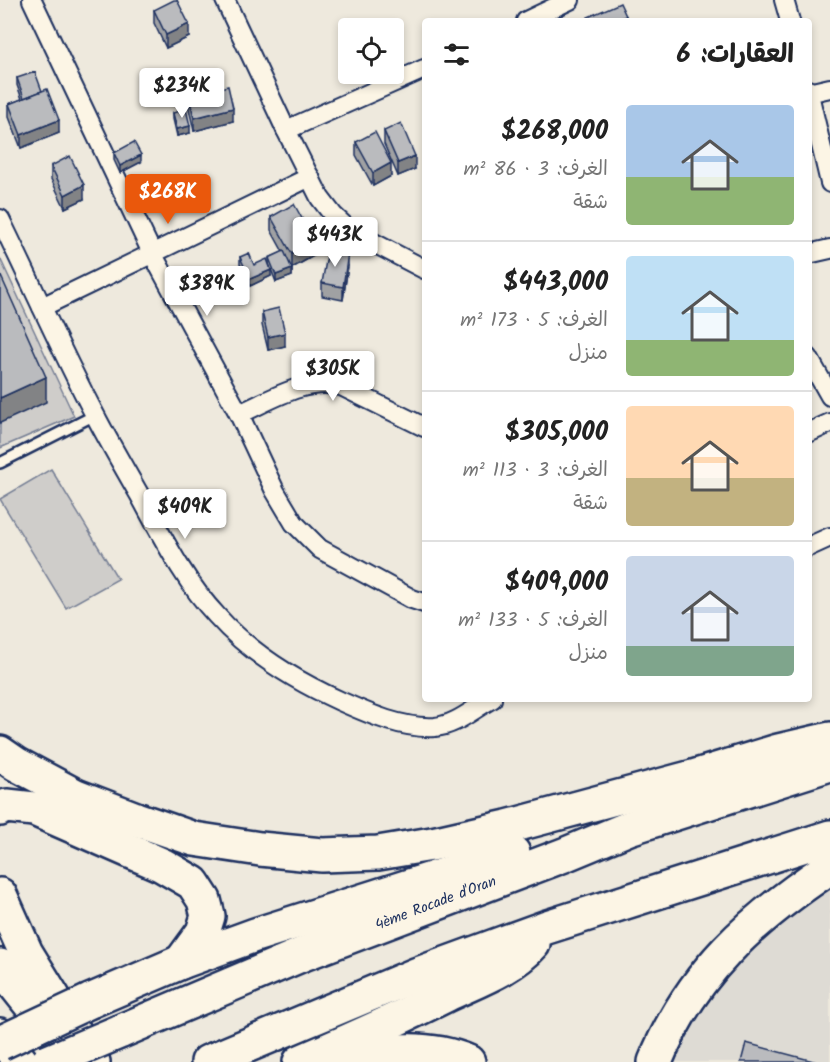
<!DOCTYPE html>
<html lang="ar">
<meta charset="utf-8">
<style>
:root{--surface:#fff;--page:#f6f6f6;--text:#222;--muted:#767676;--line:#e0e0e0;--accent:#ea580c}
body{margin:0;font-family:Kalam,"Playpen Sans Arabic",sans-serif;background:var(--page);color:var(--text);direction:rtl;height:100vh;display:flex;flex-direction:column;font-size:22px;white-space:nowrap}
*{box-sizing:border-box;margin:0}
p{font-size:20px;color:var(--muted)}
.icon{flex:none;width:33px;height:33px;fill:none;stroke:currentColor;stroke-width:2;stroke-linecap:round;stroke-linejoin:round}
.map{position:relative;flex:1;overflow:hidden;direction:ltr}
.side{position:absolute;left:422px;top:18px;width:390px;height:684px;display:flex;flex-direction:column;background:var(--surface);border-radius:6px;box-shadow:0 3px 9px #0003;direction:rtl}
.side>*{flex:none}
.fabs{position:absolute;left:338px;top:18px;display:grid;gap:12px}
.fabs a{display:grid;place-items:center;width:66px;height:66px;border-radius:6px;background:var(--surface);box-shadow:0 3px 9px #0003;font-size:30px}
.price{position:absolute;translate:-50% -51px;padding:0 14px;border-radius:6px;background:#fff;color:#222;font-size:20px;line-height:39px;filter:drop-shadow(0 2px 3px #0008)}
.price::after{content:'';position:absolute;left:50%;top:36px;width:18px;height:14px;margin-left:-9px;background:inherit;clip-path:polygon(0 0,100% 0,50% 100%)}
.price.current{background:var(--accent);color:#fff}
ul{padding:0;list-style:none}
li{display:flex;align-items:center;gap:18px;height:150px;padding:0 18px}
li+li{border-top:2px solid var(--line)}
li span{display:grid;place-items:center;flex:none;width:168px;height:120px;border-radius:6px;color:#555}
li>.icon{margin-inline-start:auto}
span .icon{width:72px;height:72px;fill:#fffc;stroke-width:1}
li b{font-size:26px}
h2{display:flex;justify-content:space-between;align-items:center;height:72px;padding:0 18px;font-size:26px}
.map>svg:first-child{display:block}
</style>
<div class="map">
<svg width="830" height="1062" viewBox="0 0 830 1062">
<rect width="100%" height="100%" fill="#eee9dd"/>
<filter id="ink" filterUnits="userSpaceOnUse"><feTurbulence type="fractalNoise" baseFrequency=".0167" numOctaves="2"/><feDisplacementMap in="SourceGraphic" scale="12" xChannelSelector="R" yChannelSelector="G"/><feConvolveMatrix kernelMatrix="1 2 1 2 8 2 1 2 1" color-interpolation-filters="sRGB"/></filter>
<g filter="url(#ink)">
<path fill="#dedbd4" d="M 830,887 L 830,1062 L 668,1062 L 690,1020 L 741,961 L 819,893 Z"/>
<g fill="#cfcdca" stroke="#757e94" stroke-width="1.5">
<path d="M 0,258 L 74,416 L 0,448 Z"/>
<path d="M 51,469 L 118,579 L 66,608 L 0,499 Z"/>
</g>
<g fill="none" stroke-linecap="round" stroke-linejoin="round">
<g stroke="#1b2f5e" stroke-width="14">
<path id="lane" d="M 0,463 L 95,415"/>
</g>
<g stroke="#1b2f5e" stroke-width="22">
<g id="street">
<path d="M 32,0 L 152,253 L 239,414 L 275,491 L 294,523 L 320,549 L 412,599 L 424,603"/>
<path d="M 225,0 L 286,130 L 320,198 L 333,215 L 349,230 L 424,269"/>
<path d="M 784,0 L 790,21"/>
<path d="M 526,21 L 570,0"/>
<path d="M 808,90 L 830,183"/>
<path d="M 808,93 L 830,88"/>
<path d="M 286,130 L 424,69"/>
<path d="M 0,219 C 32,284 61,351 95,415 C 109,442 124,468 139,494 C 162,536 184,581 217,616 C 250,653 296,681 340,701 C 369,714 403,729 435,727 C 457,725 474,708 492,699"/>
<path d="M 808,254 L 830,249"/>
<path d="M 42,307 L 310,177"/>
<path d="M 808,357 L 830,396"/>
<path d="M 239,414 C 271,400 305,377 341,386 L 424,427"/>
<path d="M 808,433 L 830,423"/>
<path d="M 808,547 L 830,537"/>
</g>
</g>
<g stroke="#1b2f5e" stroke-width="38">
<g id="highway">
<path d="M 0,753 L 16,764 L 76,796 L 136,819 L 194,839 L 260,849 L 322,855 L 378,853 L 432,844 L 507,827 L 693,777 L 778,751 L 830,739"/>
<path d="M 0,809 L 7,806 L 34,809 L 162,865 L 193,883 L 204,900 L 208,916 L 203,932 L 181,962"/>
<path d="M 0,895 L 26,953 L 93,1062"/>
<path d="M 0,966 L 62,1044"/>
<path d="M 90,1001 L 181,962 L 255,935 L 513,853"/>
<path id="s1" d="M 119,1032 L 303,954 L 564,855 L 629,828 L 830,764"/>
<path d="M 0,1035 L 21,1062"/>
<path d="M 336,1057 C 380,1052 426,1044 468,1062"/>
<path d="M 208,1062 L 418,974 L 547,927 L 830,837"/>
<path d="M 300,1062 C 349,1041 398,1019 446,995 C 475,981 511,969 533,944"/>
<path d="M 655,1062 C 691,973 752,919 830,867"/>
</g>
</g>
<use href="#lane" stroke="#fcf5e5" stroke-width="9"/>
<use href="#street" stroke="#fcf5e5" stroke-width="18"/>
<use href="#highway" stroke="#fcf5e5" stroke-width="33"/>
<g stroke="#1b2f5e" stroke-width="38" stroke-linecap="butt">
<g id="highway-bridge">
<path d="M 0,1043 L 90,1001"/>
<path d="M 48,1062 L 119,1032"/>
</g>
</g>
<use href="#highway-bridge" stroke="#fcf5e5" stroke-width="33"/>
</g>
<g fill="#a0a1a3" stroke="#1b2f5e" stroke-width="1.5">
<path d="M 154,10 L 189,37 L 166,48 L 154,23 Z"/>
<path d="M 17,78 L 42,91 L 59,133 L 21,148 L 9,117 L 9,104 L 22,99 L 17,85 Z"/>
<path d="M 189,96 L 233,121 L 194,131 L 189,109 Z"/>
<path d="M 173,113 L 190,133 L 177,136 L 173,119 Z"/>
<path d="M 384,131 L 415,169 L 398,176 L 384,144 Z"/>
<path d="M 356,142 L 391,176 L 373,186 L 356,155 Z"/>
<path d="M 114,153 L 141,162 L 120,173 L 114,160 Z"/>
<path d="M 51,166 L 84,199 L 65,208 L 51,179 Z"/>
<path d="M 271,217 L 315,255 L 292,268 L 292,276 L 276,282 L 269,264 L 269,258 L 283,252 L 271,230 Z"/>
<path d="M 240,257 L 254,265 L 271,276 L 250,286 L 240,264 Z"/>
<path d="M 348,266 L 343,300 L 322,296 L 322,283 Z"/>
<path d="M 262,312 L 285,346 L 268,350 L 262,325 Z"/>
</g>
<g fill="#828385" stroke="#1b2f5e" stroke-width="1.5">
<path d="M 626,16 L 626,21 L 615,21 Z"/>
<path d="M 189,24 L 189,37 L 166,48 L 166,35 Z"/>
<path d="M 233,108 L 233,121 L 194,131 L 194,118 Z"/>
<path d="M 59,120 L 59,133 L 21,148 L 21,135 Z"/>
<path d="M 190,126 L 190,133 L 177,136 L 177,129 Z"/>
<path d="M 141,155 L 141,162 L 120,173 L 120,166 Z"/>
<path d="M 415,156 L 415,169 L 398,176 L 398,163 Z"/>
<path d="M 391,163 L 391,176 L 373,186 L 373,173 Z"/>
<path d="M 84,185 L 84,199 L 65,208 L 65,195 Z"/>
<path d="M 315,242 L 315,255 L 292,268 L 292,254 Z"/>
<path d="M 348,253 L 348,266 L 343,300 L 343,287 Z"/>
<path d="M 292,269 L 292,276 L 276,282 L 276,275 Z"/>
<path d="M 271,270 L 271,276 L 250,286 L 250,279 Z"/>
<path d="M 285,333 L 285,346 L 268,350 L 268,337 Z"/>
<path d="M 46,377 L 46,402 L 0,423 L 0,398 Z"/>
</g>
<g fill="#babbbe" stroke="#1b2f5e" stroke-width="1.5">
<path d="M 174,0 L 177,0 L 189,24 L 166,35 L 154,10 Z"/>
<path d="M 620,3 L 626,16 L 615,21 L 590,21 L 588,17 Z"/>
<path d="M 35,72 L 42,91 L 24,98 L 17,78 Z"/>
<path d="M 228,86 L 233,108 L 194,118 L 189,96 Z"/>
<path d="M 47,89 L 59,120 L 21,135 L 9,104 Z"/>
<path d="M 186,109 L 190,126 L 177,129 L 173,113 Z"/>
<path d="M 401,123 L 415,156 L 398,163 L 384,131 Z"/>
<path d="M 375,132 L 391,163 L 373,173 L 356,142 Z"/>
<path d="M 134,142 L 141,155 L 120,166 L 114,153 Z"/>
<path d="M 70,156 L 84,185 L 65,195 L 51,166 Z"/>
<path d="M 294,204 L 315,242 L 292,254 L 271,217 Z"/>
<path d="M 328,250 L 348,253 L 343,287 L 322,283 Z"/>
<path d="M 284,251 L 292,269 L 276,275 L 269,258 Z"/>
<path d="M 249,253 L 254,265 L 267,259 L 271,270 L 250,279 L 240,257 Z"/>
<path d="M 0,274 L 46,377 L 0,398 Z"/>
<path d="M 279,308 L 285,333 L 268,337 L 262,312 Z"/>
<path d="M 746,1043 L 817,1062 L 741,1062 Z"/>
</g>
</g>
<g text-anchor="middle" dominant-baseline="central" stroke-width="4.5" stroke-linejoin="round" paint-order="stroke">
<g font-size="15" fill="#1b2f5e" stroke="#fcf5e5">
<text stroke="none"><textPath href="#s1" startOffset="342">4ème Rocade d'Oran</textPath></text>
</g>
</g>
</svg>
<div class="fabs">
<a><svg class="icon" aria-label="locate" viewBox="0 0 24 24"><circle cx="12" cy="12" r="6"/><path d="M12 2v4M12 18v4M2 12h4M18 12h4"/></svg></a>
</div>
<b class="price" style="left:182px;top:119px">$234K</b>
<b class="price current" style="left:168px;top:225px">$268K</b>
<b class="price" style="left:335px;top:268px">$443K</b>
<b class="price" style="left:207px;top:317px">$389K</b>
<b class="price" style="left:333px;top:402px">$305K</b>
<b class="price" style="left:185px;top:540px">$409K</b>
<section class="side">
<h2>العقارات: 6<svg class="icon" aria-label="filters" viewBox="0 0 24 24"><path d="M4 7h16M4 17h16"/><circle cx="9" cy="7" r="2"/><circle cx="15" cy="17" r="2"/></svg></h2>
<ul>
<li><span style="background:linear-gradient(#a9c7e8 60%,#8fb573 0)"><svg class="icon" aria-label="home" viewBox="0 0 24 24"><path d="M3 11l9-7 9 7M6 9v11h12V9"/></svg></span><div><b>$268,000</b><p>الغرف: 3 · 86 m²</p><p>شقة</p></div></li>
<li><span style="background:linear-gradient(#bfe0f5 70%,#8fb573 0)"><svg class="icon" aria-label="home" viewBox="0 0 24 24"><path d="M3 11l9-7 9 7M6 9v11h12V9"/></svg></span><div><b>$443,000</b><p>الغرف: 5 · 173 m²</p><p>منزل</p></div></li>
<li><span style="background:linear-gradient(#ffd9b3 60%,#c2b280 0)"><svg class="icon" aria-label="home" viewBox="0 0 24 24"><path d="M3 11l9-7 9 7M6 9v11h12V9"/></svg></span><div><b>$305,000</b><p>الغرف: 3 · 113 m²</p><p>شقة</p></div></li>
<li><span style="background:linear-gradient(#c9d6e8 75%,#7fa58c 0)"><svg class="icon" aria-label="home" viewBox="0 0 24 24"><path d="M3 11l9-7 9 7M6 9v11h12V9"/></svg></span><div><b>$409,000</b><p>الغرف: 5 · 133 m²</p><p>منزل</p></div></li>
</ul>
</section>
</div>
